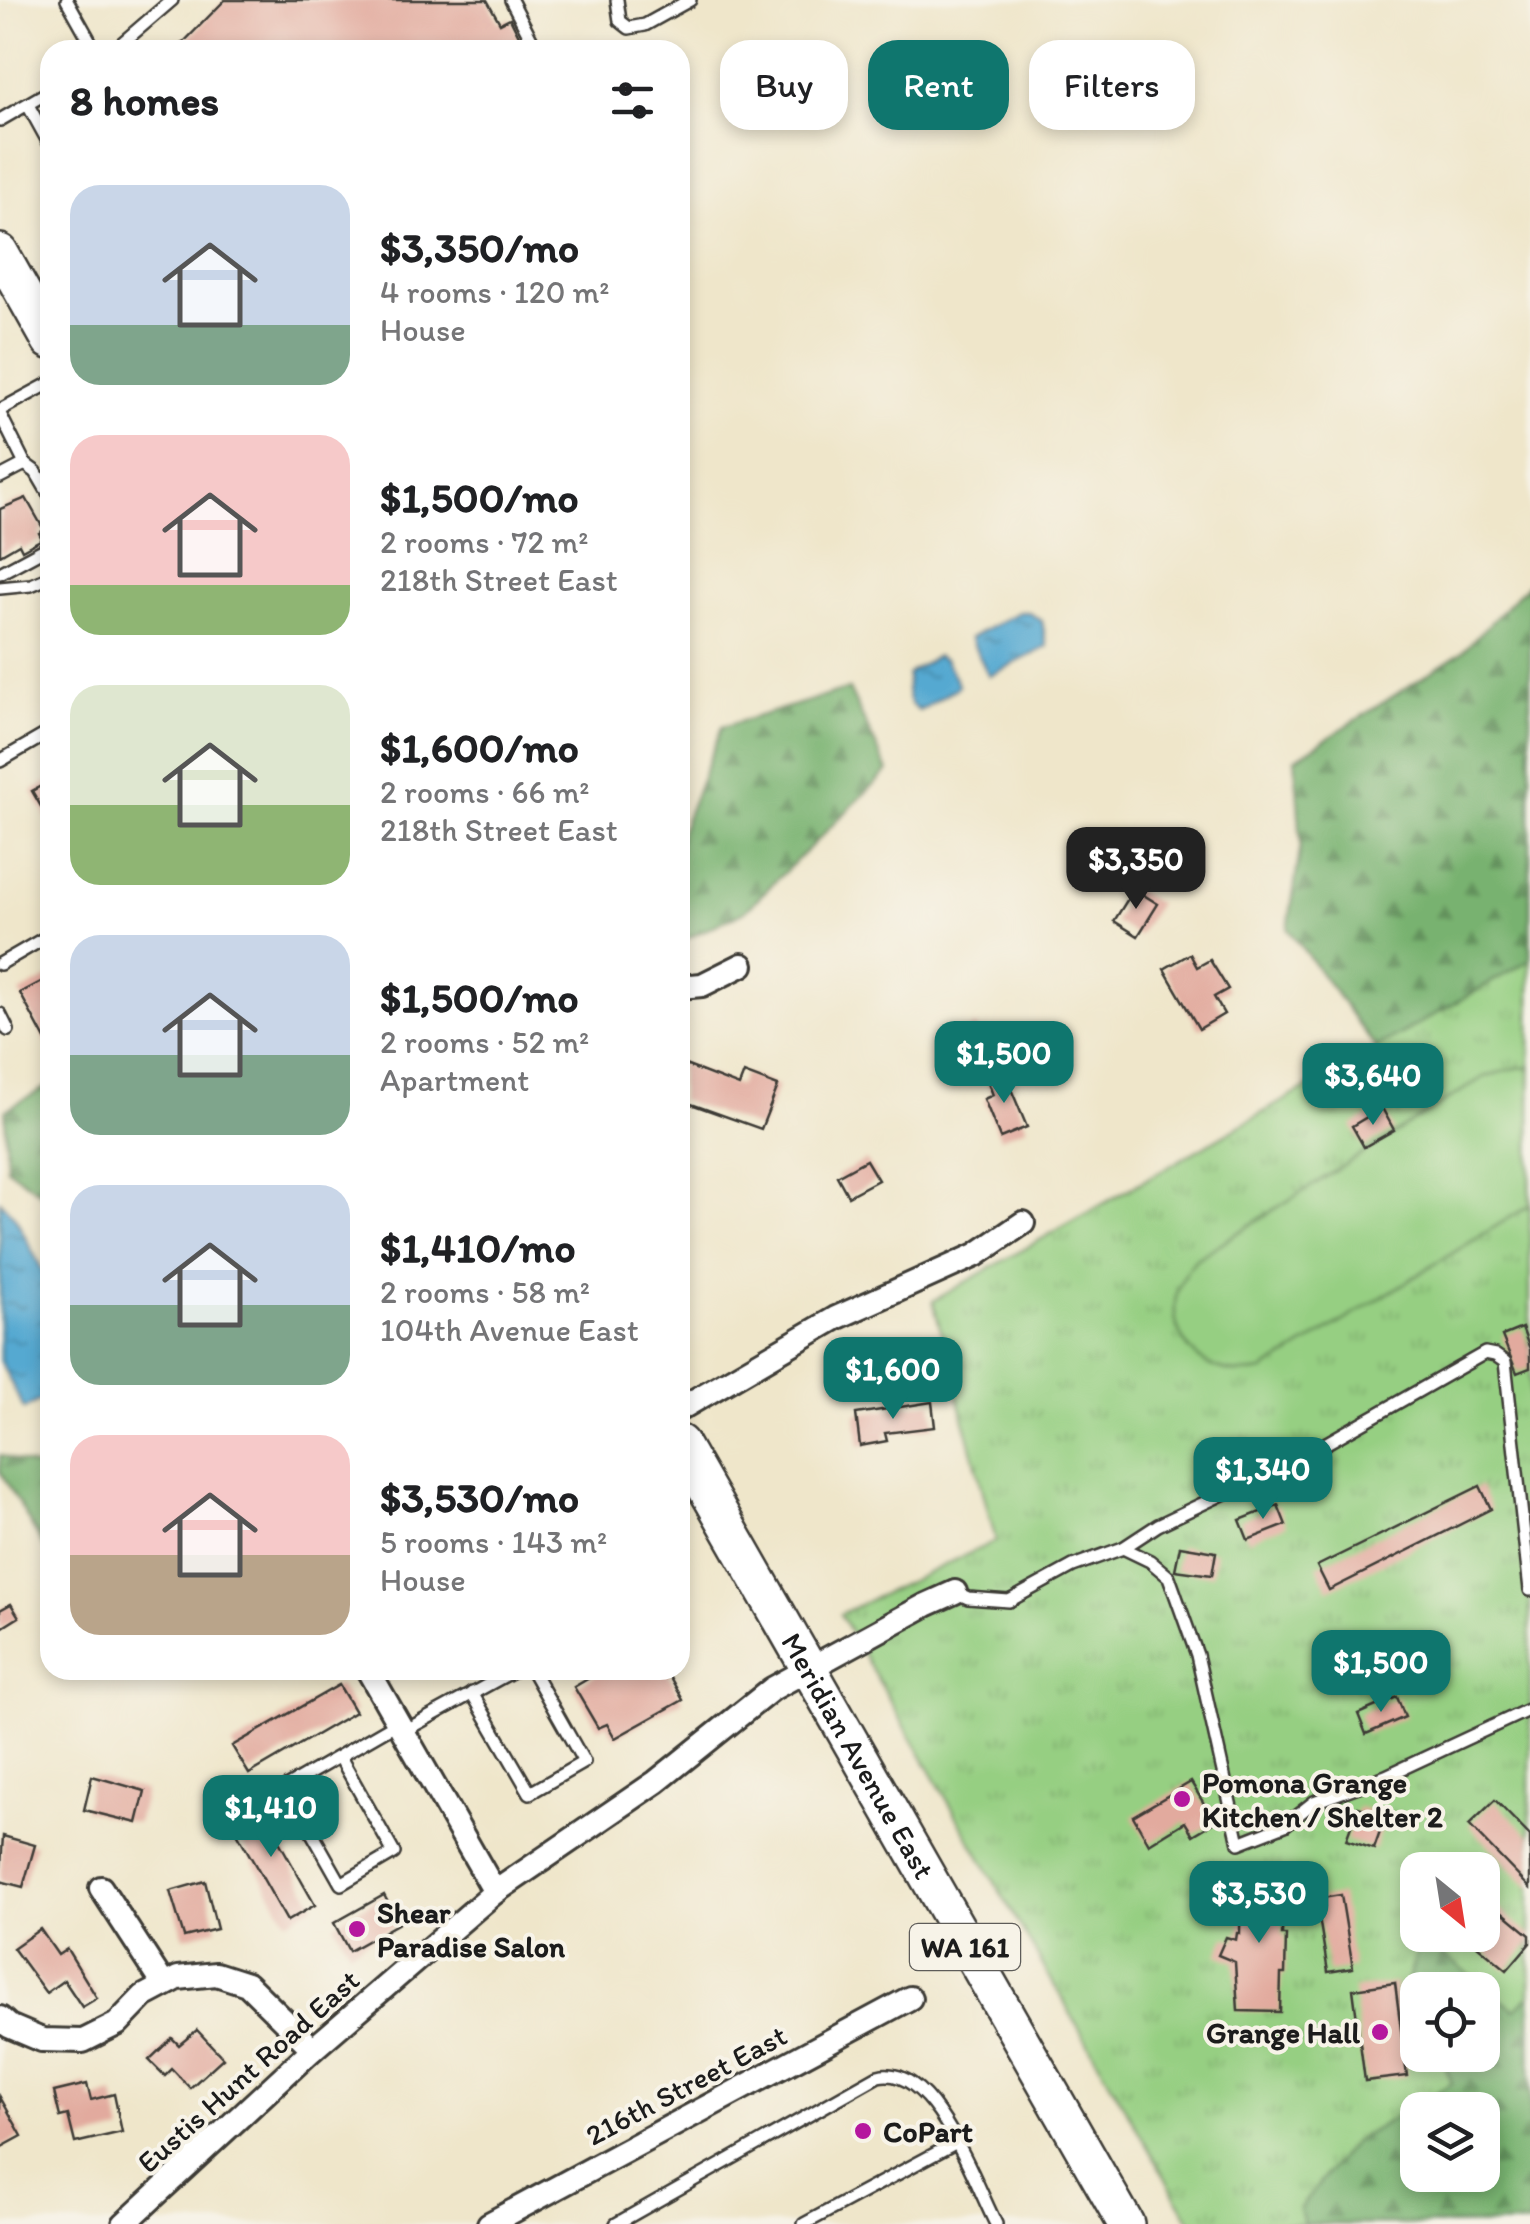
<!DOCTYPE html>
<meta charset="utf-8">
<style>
:root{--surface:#fff;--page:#f6f6f6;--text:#202124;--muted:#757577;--accent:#0f766e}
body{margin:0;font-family:Itim,sans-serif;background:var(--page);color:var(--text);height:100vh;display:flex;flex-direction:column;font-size:38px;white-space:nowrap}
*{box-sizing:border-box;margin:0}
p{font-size:32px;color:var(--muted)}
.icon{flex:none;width:55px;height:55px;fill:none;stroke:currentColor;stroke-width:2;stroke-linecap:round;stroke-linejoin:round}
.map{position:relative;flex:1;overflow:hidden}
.panel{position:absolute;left:40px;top:40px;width:650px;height:1640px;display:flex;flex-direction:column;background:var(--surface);border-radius:30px;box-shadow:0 5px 15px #0003}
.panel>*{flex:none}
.guide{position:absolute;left:720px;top:40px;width:660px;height:90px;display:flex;gap:20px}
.needle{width:65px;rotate:150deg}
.tools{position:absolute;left:1400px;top:1852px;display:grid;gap:20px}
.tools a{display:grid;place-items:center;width:100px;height:100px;border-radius:20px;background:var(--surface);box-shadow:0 5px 15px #0003;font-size:50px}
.price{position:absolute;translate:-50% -85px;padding:0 22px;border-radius:20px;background:var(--accent);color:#fff;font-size:32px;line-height:65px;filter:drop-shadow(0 2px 5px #0008)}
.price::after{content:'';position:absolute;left:50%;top:60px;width:30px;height:22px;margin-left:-15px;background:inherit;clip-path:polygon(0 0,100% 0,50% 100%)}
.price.current{background:#222;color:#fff}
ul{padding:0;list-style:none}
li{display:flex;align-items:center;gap:30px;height:250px;padding:0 30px}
li span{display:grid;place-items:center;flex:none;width:280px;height:200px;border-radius:30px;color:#555}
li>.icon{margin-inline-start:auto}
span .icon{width:120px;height:120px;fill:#fffc;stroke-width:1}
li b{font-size:42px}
h2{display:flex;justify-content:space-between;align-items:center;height:120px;padding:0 30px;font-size:42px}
.chip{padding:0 35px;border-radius:30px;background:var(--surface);box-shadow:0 5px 15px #0003;font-size:35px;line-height:90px}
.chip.current{background:var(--accent);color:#fff}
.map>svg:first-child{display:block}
</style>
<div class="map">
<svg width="1530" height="2224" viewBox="0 0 1530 2224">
<defs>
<pattern id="grass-tufts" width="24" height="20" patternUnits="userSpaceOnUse" patternTransform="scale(2.5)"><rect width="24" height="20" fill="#96cf82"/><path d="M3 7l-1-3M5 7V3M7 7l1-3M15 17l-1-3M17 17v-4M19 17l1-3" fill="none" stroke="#81b170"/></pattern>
<pattern id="forest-firs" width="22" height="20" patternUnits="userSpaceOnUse" patternTransform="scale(2.5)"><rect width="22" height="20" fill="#78b270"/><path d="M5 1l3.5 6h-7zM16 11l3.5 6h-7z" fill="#62905b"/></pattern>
<pattern id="water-ripples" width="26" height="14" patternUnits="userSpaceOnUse" patternTransform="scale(2.5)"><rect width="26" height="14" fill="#55a9d1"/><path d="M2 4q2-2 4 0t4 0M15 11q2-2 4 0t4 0" fill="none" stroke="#4689a9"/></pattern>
</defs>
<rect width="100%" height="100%" fill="#f7f3e8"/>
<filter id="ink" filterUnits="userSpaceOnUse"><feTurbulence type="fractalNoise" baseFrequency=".01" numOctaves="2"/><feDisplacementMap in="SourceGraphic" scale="20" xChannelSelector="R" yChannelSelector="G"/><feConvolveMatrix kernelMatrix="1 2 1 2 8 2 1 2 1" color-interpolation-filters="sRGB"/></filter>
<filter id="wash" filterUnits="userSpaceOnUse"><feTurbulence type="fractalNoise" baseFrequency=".0048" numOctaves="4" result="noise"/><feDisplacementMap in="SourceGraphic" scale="40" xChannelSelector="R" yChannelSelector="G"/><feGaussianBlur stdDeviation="2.25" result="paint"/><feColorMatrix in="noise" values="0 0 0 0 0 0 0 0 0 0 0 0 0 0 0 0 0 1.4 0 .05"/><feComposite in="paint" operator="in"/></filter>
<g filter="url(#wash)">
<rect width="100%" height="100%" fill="#efe6ca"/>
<path fill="url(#grass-tufts)" stroke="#59764f" stroke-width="2.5" fill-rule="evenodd" d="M 1530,960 L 1530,2224 L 1192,2224 L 840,1614 L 996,1541 L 933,1301 ZM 1418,1870 L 1482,1870 L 1482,1935 L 1418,1935 ZM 1418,1990 L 1482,1990 L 1482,2055 L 1418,2055 ZM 1418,2110 L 1482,2110 L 1482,2175 L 1418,2175 Z"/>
<g fill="url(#forest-firs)" stroke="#4a6746" stroke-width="2.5" fill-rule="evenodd">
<path d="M 1530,582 L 1530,960 L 1376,1048 L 1288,929 L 1301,844 L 1295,759 L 1462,652 Z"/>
<path d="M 849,689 L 888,771 L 745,911 L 680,942 L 680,833 L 722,727 Z"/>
<path d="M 50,1085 L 50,1192 L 42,1194 L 7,1168 L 5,1110 Z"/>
<path d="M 0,1455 L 50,1472 L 50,1558 L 0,1471 Z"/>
<path d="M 1421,1938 L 1515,2009 L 1530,1996 L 1530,2224 L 1303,2224 L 1299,2209 L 1352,2143 L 1452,2083 L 1441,2055 L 1482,2055 L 1482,1990 L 1418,1990 L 1417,2003 L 1408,1981 ZM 1482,2110 L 1482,2175 L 1418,2175 L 1418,2110 Z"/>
</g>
<path fill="#96cf82" stroke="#59764f" stroke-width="2.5" d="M 1520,1067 L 1530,1068 L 1530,1205 L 1263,1371 C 1191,1385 1146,1315 1196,1259 L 1484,1077 Z"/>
<g fill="url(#water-ripples)" stroke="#386276" stroke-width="2.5">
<path d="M 1019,612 L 1028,612 L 1042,621 L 1047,647 L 989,676 L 970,638 Z"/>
<path d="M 937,656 L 945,660 L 959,686 L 919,711 C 905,704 906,688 908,674 Z"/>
<path d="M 0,1201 L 15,1217 L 50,1285 L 50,1394 L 24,1409 L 0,1361 Z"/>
</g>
<g id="blocks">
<g fill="#e2aa9e">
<path d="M 225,0 L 487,0 L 500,23 L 510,18 L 521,40 L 512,45 L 515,50 L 176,50 Z"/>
<path d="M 26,498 L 44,530 L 39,533 L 42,539 L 22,550 L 19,544 L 0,555 L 0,509 Z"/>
<path d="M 50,781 L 50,822 L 32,791 Z"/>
<path d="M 1134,889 L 1158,904 L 1138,936 L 1114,921 Z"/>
<path d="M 1190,954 L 1197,967 L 1210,960 L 1228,989 L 1214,997 L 1224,1014 L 1199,1029 L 1164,969 Z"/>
<path d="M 50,977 L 50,1049 L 20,993 Z"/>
<path d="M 976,1026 L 991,1062 L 964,1073 L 950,1036 Z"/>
<path d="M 680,1063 L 739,1086 L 744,1073 L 778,1086 L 761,1129 L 680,1100 Z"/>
<path d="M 1003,1070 L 1027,1127 L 1000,1138 L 984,1099 L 993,1095 L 986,1077 Z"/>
<path d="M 1382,1108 L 1394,1130 L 1364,1147 L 1352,1126 Z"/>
<path d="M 866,1160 L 878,1180 L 848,1196 L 837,1176 Z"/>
<path d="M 1522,1328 L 1530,1349 L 1530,1368 L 1517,1373 L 1502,1336 Z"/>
<path d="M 932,1402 L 935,1427 L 885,1433 L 887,1441 L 860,1446 L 856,1414 Z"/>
<path d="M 1480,1486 L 1491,1509 L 1329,1590 L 1317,1566 Z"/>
<path d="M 1278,1505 L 1286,1525 L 1248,1540 L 1240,1520 Z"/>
<path d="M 1180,1546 L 1216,1552 L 1212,1575 L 1175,1570 Z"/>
<path d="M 11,1604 L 19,1617 L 0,1629 L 0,1610 Z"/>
<path d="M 603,1670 L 666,1670 L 683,1700 L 615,1738 L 607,1724 L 598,1728 L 574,1687 Z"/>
<path d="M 339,1685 L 355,1712 L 249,1774 L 232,1746 Z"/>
<path d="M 1397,1697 L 1405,1717 L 1366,1734 L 1358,1714 Z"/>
<path d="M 92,1776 L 145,1791 L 137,1823 L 84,1810 Z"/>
<path d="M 1191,1782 L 1215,1822 L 1193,1835 L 1185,1822 L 1149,1844 L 1133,1816 Z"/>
<path d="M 255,1799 L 315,1905 L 287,1921 L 227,1815 Z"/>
<path d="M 1495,1800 L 1530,1836 L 1530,1888 L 1469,1825 Z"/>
<path d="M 1358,1807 L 1386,1815 L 1374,1849 L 1346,1840 Z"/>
<path d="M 3,1836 L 35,1845 L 23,1887 L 0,1881 Z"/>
<path d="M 1241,1877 L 1284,1879 L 1282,1935 L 1286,1935 L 1285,1974 L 1281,1974 L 1280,2012 L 1238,2011 L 1235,1962 L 1218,1955 L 1226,1937 L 1236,1940 L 1237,1933 L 1240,1933 Z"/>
<path d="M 205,1881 L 217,1929 L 184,1937 L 170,1891 Z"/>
<path d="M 384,1895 L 399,1923 L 349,1951 L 334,1923 Z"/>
<path d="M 1341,1895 L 1353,1968 L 1328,1972 L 1316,1899 Z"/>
<path d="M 1482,1895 L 1530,1935 L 1530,1943 L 1507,1970 L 1465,1935 L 1482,1935 Z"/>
<path d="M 40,1929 L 58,1955 L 67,1949 L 97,1998 L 82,2007 L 64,1980 L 46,1993 L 13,1948 Z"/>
<path d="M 1395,1983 L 1407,2076 L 1365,2081 L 1353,1989 Z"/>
<path d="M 197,2030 L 223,2058 L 190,2088 L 172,2069 L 165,2076 L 149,2060 L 172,2038 L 179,2045 Z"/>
<path d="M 87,2084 L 91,2100 L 114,2094 L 122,2132 L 75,2143 L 68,2115 L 60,2117 L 54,2092 Z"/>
<path d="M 0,2097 L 22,2136 L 0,2148 Z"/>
</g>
</g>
</g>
<g filter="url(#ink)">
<use href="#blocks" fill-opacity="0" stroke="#3c3a36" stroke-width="2.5"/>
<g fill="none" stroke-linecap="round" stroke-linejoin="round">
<g stroke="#3c3a36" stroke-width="16">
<g id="lane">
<path d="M 67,0 L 95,50"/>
<path d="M 511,0 L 537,50"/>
<path d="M 617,0 L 620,21 L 629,28 L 645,25 L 690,0"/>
<path d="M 114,50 L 172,0"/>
<path d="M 28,105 L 50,145"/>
<path d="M 0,120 L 50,91"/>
<path d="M 0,410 L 50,383"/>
<path d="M 0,414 L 25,464 L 36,472 L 50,496"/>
<path d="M 0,477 L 25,464"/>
<path d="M 0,573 L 50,546"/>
<path d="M 0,588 L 31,585 L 50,577"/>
<path d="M 0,761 L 50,732"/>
<path d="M 0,964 L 50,935"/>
<path d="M 0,1014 L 8,1030"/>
<path d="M 680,1144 L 683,1170 L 680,1173"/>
<path d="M 1123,1548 L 1150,1561 L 1169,1577 L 1197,1655 L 1239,1843 L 1285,1825 L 1314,1802 L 1386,1776 L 1530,1709"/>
<path d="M 955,1592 L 968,1598 L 1009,1601 L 1073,1566 L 1123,1548 L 1158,1525 L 1309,1453 L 1485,1353 L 1495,1355 L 1505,1362 L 1530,1590"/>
<path d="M 472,1693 L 530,1793 L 584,1762 L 532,1670"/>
<path d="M 402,1732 L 515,1670"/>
<path d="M 340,1757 L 394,1853 L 341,1884 L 286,1787 L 397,1723"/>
<path d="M 616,2224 L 878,2076 C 933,2062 975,2183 996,2224"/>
<path d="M 804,2224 L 955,2143"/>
</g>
</g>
<g stroke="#3c3a36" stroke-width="28">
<g id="street">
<path d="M 680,987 L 702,985 L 742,965"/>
<path d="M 680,1409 L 836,1318 L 976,1255 L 1023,1223"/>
<path d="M 368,1670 L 495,1892"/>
<path d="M 101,1888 L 164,1985"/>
<path d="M 0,2018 L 9,2026 L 42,2040 L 83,2041 L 117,2024 L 144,1996 L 178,1978 L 216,1974 L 247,1984 L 313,2049"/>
<path d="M 124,2224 L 313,2049 L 495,1892 L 656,1782 L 772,1689 L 926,1605 L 955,1592"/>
<path d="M 489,2224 L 910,1998"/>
</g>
</g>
<g stroke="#3c3a36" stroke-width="40">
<g id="primary">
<path d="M 0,252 L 50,341"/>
<path id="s1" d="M 680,1443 L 1126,2224"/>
</g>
</g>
<use href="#lane" stroke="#fff" stroke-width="11"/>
<use href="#street" stroke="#fff" stroke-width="22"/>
<use href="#primary" stroke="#fff" stroke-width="35"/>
</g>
</g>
<g fill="#b5179e" stroke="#f7f3e8" stroke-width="4">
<circle cx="1182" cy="1799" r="10"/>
<circle cx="357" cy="1929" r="10"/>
<circle cx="1380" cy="2032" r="10"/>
<circle cx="863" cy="2131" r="10"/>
</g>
<g text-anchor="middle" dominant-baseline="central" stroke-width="8" stroke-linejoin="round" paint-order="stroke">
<rect fill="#f7f3e8" stroke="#5e5c59" stroke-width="2.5" x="910" y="1924" width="110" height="46" rx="8"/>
<g font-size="28" font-weight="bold" fill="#1c1c1c">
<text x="965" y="1947">WA 161</text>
</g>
<g font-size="30" fill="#1c1c1c" stroke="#f7f3e8">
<text stroke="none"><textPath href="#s1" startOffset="360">Meridian Avenue East</textPath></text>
<text transform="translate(248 2071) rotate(-42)">Eustis Hunt Road East</text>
<text transform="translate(686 2085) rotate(-28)">216th Street East</text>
</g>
<g font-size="30" font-weight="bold" fill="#1c1c1c" stroke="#f7f3e8" text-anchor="start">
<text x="1202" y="1782">Pomona Grange<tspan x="1202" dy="34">Kitchen / Shelter 2</tspan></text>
<text x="377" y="1912">Shear<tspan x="377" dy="34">Paradise Salon</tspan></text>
<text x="1360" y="2032" text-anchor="end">Grange Hall</text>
<text x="883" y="2131">CoPart</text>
</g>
</g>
</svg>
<div class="tools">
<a><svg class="needle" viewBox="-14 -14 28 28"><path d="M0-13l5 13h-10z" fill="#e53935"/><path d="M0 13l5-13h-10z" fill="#757577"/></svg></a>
<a><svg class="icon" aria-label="locate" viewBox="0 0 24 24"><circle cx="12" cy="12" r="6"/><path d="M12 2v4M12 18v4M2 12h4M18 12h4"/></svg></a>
<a><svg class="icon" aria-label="layers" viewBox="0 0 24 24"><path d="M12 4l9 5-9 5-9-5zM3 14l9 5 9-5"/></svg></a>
</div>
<b class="price current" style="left:1136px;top:912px">$3,350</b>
<b class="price" style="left:1004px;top:1106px">$1,500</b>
<b class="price" style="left:1373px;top:1128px">$3,640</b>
<b class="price" style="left:893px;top:1422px">$1,600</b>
<b class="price" style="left:1263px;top:1522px">$1,340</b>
<b class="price" style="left:1381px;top:1715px">$1,500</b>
<b class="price" style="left:271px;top:1860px">$1,410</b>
<b class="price" style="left:1259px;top:1946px">$3,530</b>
<div class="guide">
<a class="chip">Buy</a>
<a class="chip current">Rent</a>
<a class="chip">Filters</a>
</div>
<section class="panel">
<h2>8 homes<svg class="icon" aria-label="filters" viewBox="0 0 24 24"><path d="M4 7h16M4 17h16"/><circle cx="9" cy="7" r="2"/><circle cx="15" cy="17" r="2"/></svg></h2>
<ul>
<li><span style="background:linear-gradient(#c9d6e8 70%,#7fa58c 0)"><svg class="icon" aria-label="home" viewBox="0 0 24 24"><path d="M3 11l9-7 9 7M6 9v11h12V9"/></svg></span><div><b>$3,350/mo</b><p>4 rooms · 120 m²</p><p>House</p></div></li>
<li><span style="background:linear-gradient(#f6c9c9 75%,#8fb573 0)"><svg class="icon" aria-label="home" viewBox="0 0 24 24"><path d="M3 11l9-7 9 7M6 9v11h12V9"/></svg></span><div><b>$1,500/mo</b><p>2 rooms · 72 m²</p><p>218th Street East</p></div></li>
<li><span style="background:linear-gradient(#dfe7d0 60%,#8fb573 0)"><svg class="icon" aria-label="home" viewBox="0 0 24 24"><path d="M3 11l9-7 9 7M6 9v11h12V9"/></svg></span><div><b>$1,600/mo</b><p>2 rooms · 66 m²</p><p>218th Street East</p></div></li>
<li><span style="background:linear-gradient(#c9d6e8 60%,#7fa58c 0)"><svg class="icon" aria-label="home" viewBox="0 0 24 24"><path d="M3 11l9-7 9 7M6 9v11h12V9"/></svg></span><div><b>$1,500/mo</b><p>2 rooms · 52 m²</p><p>Apartment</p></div></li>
<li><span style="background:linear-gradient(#c9d6e8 60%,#7fa58c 0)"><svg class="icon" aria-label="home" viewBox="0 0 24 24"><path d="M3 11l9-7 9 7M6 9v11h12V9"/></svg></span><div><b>$1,410/mo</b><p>2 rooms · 58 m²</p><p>104th Avenue East</p></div></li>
<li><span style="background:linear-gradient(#f6c9c9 60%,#b9a48a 0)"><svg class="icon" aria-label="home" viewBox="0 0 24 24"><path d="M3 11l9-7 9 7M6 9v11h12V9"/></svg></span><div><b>$3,530/mo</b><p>5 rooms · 143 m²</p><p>House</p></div></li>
</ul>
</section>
</div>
